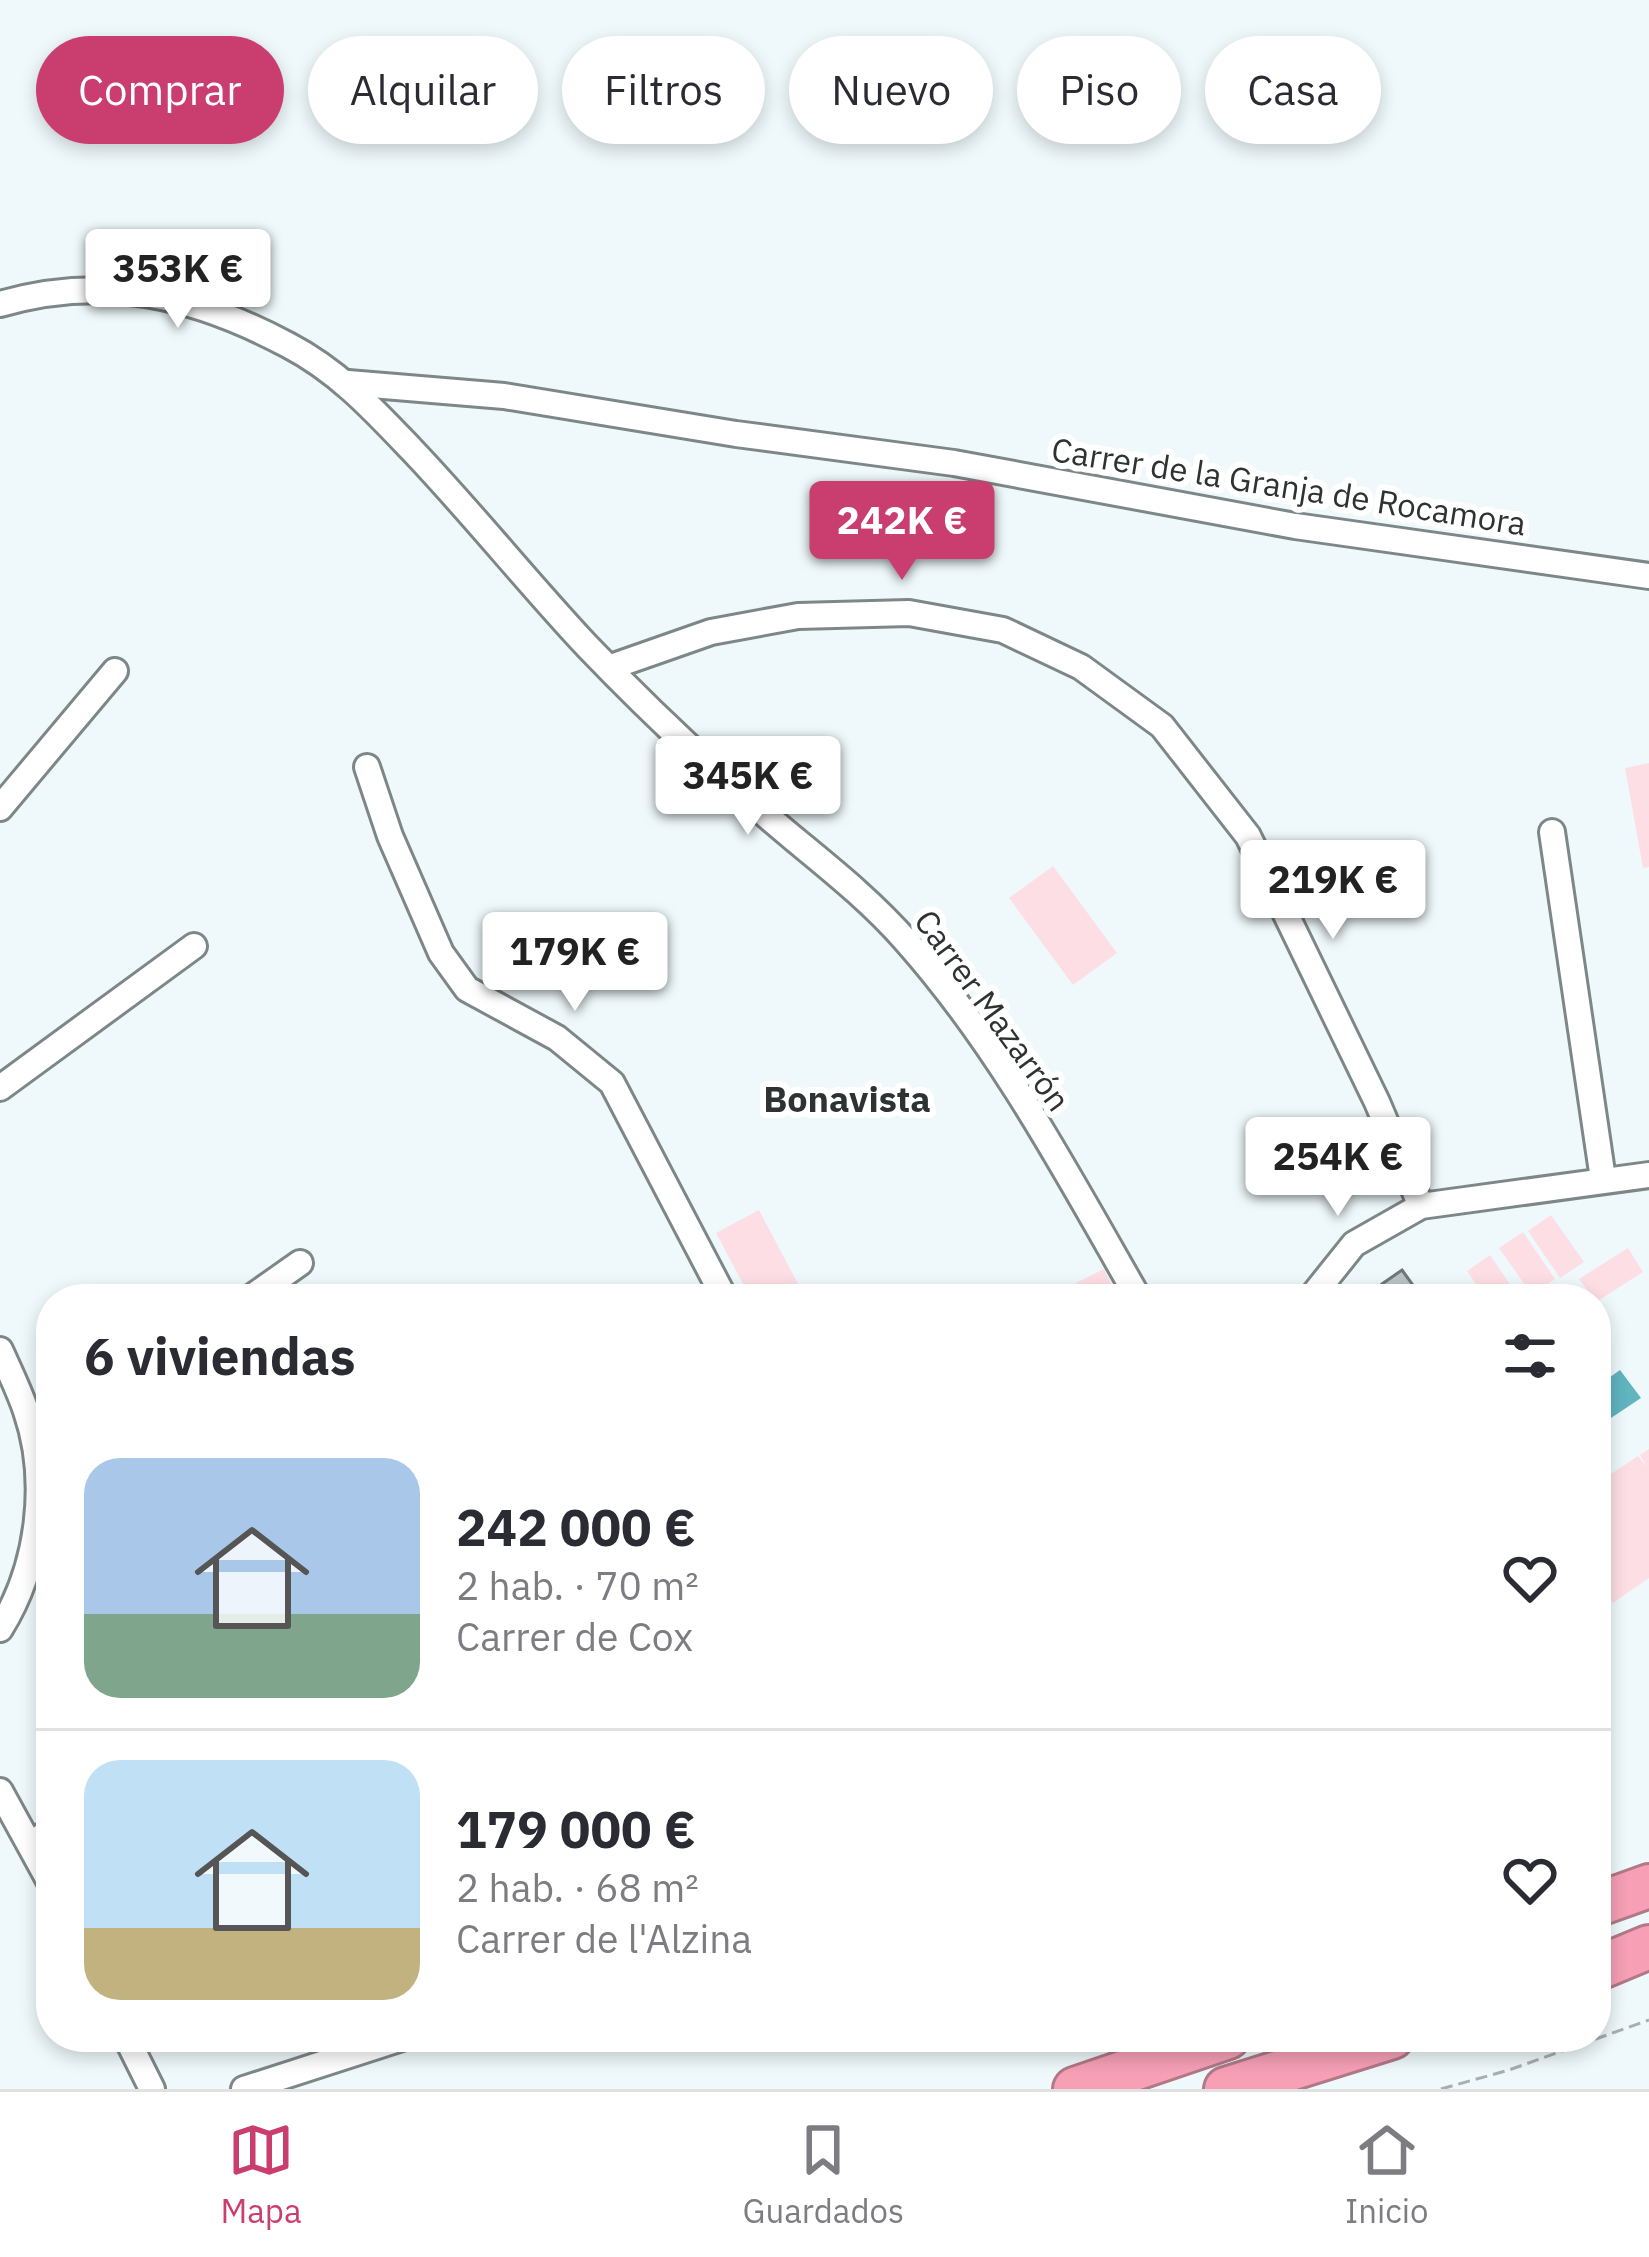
<!DOCTYPE html>
<html lang="es">
<meta charset="utf-8">
<style>
:root{--surface:#fff;--page:#f7f7f7;--text:#2b2b33;--muted:#7c7c81;--line:#e1e1e2;--accent:#ca3e6f}
body{margin:0;font-family:"IBM Plex Sans",sans-serif;background:var(--page);color:var(--text);height:100vh;display:flex;flex-direction:column;font-size:45px;white-space:nowrap}
*{box-sizing:border-box;margin:0}
p{font-size:39px;color:var(--muted)}
.icon{flex:none;width:66px;height:66px;fill:none;stroke:currentColor;stroke-width:2;stroke-linecap:round;stroke-linejoin:round}
.map{position:relative;flex:1;overflow:hidden}
.sheet{position:absolute;left:36px;top:1284px;width:1575px;height:768px;display:flex;flex-direction:column;background:var(--surface);border-radius:48px;box-shadow:0 6px 18px #0003}
.sheet>*{flex:none}
.guide{position:absolute;left:36px;top:36px;width:1578px;height:108px;display:flex;gap:24px}
.price{position:absolute;translate:-50% -102px;padding:0 27px;border-radius:12px;background:#fff;color:#222;font-size:39px;line-height:78px;filter:drop-shadow(0 3px 6px #0008)}
.price::after{content:'';position:absolute;left:50%;top:72px;width:36px;height:27px;margin-left:-18px;background:inherit;clip-path:polygon(0 0,100% 0,50% 100%)}
.price.selected{background:var(--accent);color:#fff}
ul{padding:0;list-style:none}
li{display:flex;align-items:center;gap:36px;height:300px;padding:0 48px}
li+li{border-top:3px solid var(--line)}
li span{display:grid;place-items:center;flex:none;width:336px;height:240px;border-radius:36px;color:#555}
li>.icon{margin-inline-start:auto}
span .icon{width:144px;height:144px;fill:#fffc;stroke-width:1}
li b{font-size:51px}
h2{display:flex;justify-content:space-between;align-items:center;height:144px;padding:0 48px;font-size:51px}
.chip{padding:0 42px;border-radius:54px;background:var(--surface);box-shadow:0 6px 18px #0003;font-size:42px;line-height:108px}
.chip.selected{background:var(--accent);color:#fff}
.tab-bar{display:flex;justify-content:space-around;align-items:center;height:168px;border-top:3px solid var(--line);background:var(--surface);font-size:33px;color:var(--muted)}
.tab-bar a{display:grid;justify-items:center;gap:6px}
.tab-bar .selected{color:var(--accent)}
.map>svg:first-child{display:block}
</style>
<div class="map">
<svg width="1649" height="2089" viewBox="0 0 1649 2089">
<rect width="100%" height="100%" fill="#eff9fb"/>
<g fill="#fedee5">
<path d="M 1649,763 L 1649,867 L 1643,868 L 1625,768 Z"/>
<path d="M 1053,866 L 1117,953 L 1073,985 L 1009,898 Z"/>
<path d="M 759,1210 L 806,1299 L 751,1299 L 716,1233 Z"/>
<path d="M 1551,1215 L 1584,1262 L 1560,1278 L 1528,1231 Z"/>
<path d="M 1523,1232 L 1555,1279 L 1532,1295 L 1499,1248 Z"/>
<path d="M 1628,1248 L 1643,1272 L 1596,1302 L 1579,1279 Z"/>
<path d="M 1490,1255 L 1520,1299 L 1486,1299 L 1467,1271 Z"/>
<path d="M 1104,1269 L 1119,1299 L 1076,1299 L 1070,1286 Z"/>
<path d="M 1649,1449 L 1649,1578 L 1613,1603 L 1596,1577 L 1596,1484 L 1638,1456 L 1647,1467 L 1640,1455 Z"/>
</g>
<path fill="#60b5c1" d="M 1620,1370 L 1641,1398 L 1596,1428 L 1596,1387 Z"/>
<path fill="#bac3c5" stroke="#6f7779" stroke-width="3" d="M 1402,1270 L 1423,1299 L 1391,1299 L 1382,1284 Z"/>
<g fill="none" stroke-linecap="round" stroke-linejoin="round">
<g stroke="#7e8788" stroke-width="30">
<g id="minor">
<path d="M 0,304 C 104,274 194,295 288,345 C 338,371 373,409 412,450 C 472,513 527,582 587,646 C 651,713 722,779 793,838 C 833,871 872,902 907,942 C 1001,1048 1069,1177 1139,1299"/>
<path d="M 348,383 L 504,396 L 736,434 L 954,463 L 1295,526 L 1649,576"/>
<path d="M 611,667 L 711,632 L 798,616 L 909,613 L 1003,630 L 1081,667 L 1162,726 L 1248,836 L 1377,1102 L 1421,1206"/>
<path d="M 367,767 L 390,836 L 441,953 L 467,989 L 557,1038 L 612,1083 L 725,1299"/>
<path d="M 0,808 L 115,671"/>
<path d="M 1552,832 L 1603,1179"/>
<path d="M 0,1088 L 194,946"/>
<path d="M 249,1299 L 300,1263"/>
<path d="M 1310,1299 L 1354,1244 L 1421,1206 L 1649,1175"/>
<path d="M 0,1350 C 9,1370 19,1390 26,1411 C 50,1481 39,1567 0,1629"/>
<path d="M 0,1791 L 51,1884"/>
<path d="M 31,1844 L 51,1830"/>
<path d="M 126,2037 L 152,2089"/>
<path d="M 244,2089 L 405,2037"/>
</g>
</g>
<g stroke="#b07987" stroke-width="48">
<g id="motorway">
<path d="M 1596,1905 L 1649,1886"/>
<path d="M 1596,1969 L 1649,1947"/>
<path d="M 1075,2089 L 1228,2037"/>
<path d="M 1226,2089 L 1392,2037"/>
</g>
</g>
<path stroke="#a7afb0" stroke-width="3" stroke-dasharray="12 6" stroke-linecap="butt" d="M 1441,2089 L 1509,2070 L 1649,2020"/>
<use href="#minor" stroke="#fff" stroke-width="24"/>
<use href="#motorway" stroke="#f69fb5" stroke-width="42"/>
</g>
<g text-anchor="middle" dominant-baseline="central" stroke-width="12" stroke-linejoin="round" paint-order="stroke">
<g font-size="33" fill="#2e3232" stroke="#fff">
<text transform="translate(1289 486) rotate(9)">Carrer de la Granja de Rocamora</text>
<text transform="translate(993 1010) rotate(54)">Carrer Mazarrón</text>
</g>
<g font-size="36" font-weight="bold" fill="#2e3232" stroke="#fff">
<text x="847" y="1098">Bonavista</text>
</g>
</g>
</svg>
<b class="price" style="left:178px;top:331px">353K €</b>
<b class="price selected" style="left:902px;top:583px">242K €</b>
<b class="price" style="left:748px;top:838px">345K €</b>
<b class="price" style="left:1333px;top:942px">219K €</b>
<b class="price" style="left:575px;top:1014px">179K €</b>
<b class="price" style="left:1338px;top:1219px">254K €</b>
<div class="guide">
<a class="chip selected">Comprar</a>
<a class="chip">Alquilar</a>
<a class="chip">Filtros</a>
<a class="chip">Nuevo</a>
<a class="chip">Piso</a>
<a class="chip">Casa</a>
</div>
<section class="sheet">
<h2>6 viviendas<svg class="icon" aria-label="filters" viewBox="0 0 24 24"><path d="M4 7h16M4 17h16"/><circle cx="9" cy="7" r="2"/><circle cx="15" cy="17" r="2"/></svg></h2>
<ul>
<li><span style="background:linear-gradient(#a9c7e8 65%,#7fa58c 0)"><svg class="icon" aria-label="home" viewBox="0 0 24 24"><path d="M3 11l9-7 9 7M6 9v11h12V9"/></svg></span><div><b>242 000 €</b><p>2 hab. · 70 m²</p><p>Carrer de Cox</p></div><svg class="icon" aria-label="heart" viewBox="0 0 24 24"><path d="M12 20l-8-8c-3-5 5-10 8-4 3-6 11-1 8 4z"/></svg></li>
<li><span style="background:linear-gradient(#bfe0f5 70%,#c2b280 0)"><svg class="icon" aria-label="home" viewBox="0 0 24 24"><path d="M3 11l9-7 9 7M6 9v11h12V9"/></svg></span><div><b>179 000 €</b><p>2 hab. · 68 m²</p><p>Carrer de l'Alzina</p></div><svg class="icon" aria-label="heart" viewBox="0 0 24 24"><path d="M12 20l-8-8c-3-5 5-10 8-4 3-6 11-1 8 4z"/></svg></li>
</ul>
</section>
</div>
<nav class="tab-bar">
<a class="selected"><svg class="icon" aria-label="map" viewBox="0 0 24 24"><path d="M3 6l6-2 6 2 6-2v14l-6 2-6-2-6 2zM9 4v14M15 6v14"/></svg>Mapa</a>
<a><svg class="icon" aria-label="saved" viewBox="0 0 24 24"><path d="M7 4h10v16l-5-4-5 4z"/></svg>Guardados</a>
<a><svg class="icon" aria-label="home" viewBox="0 0 24 24"><path d="M3 11l9-7 9 7M6 9v11h12V9"/></svg>Inicio</a>
</nav>
